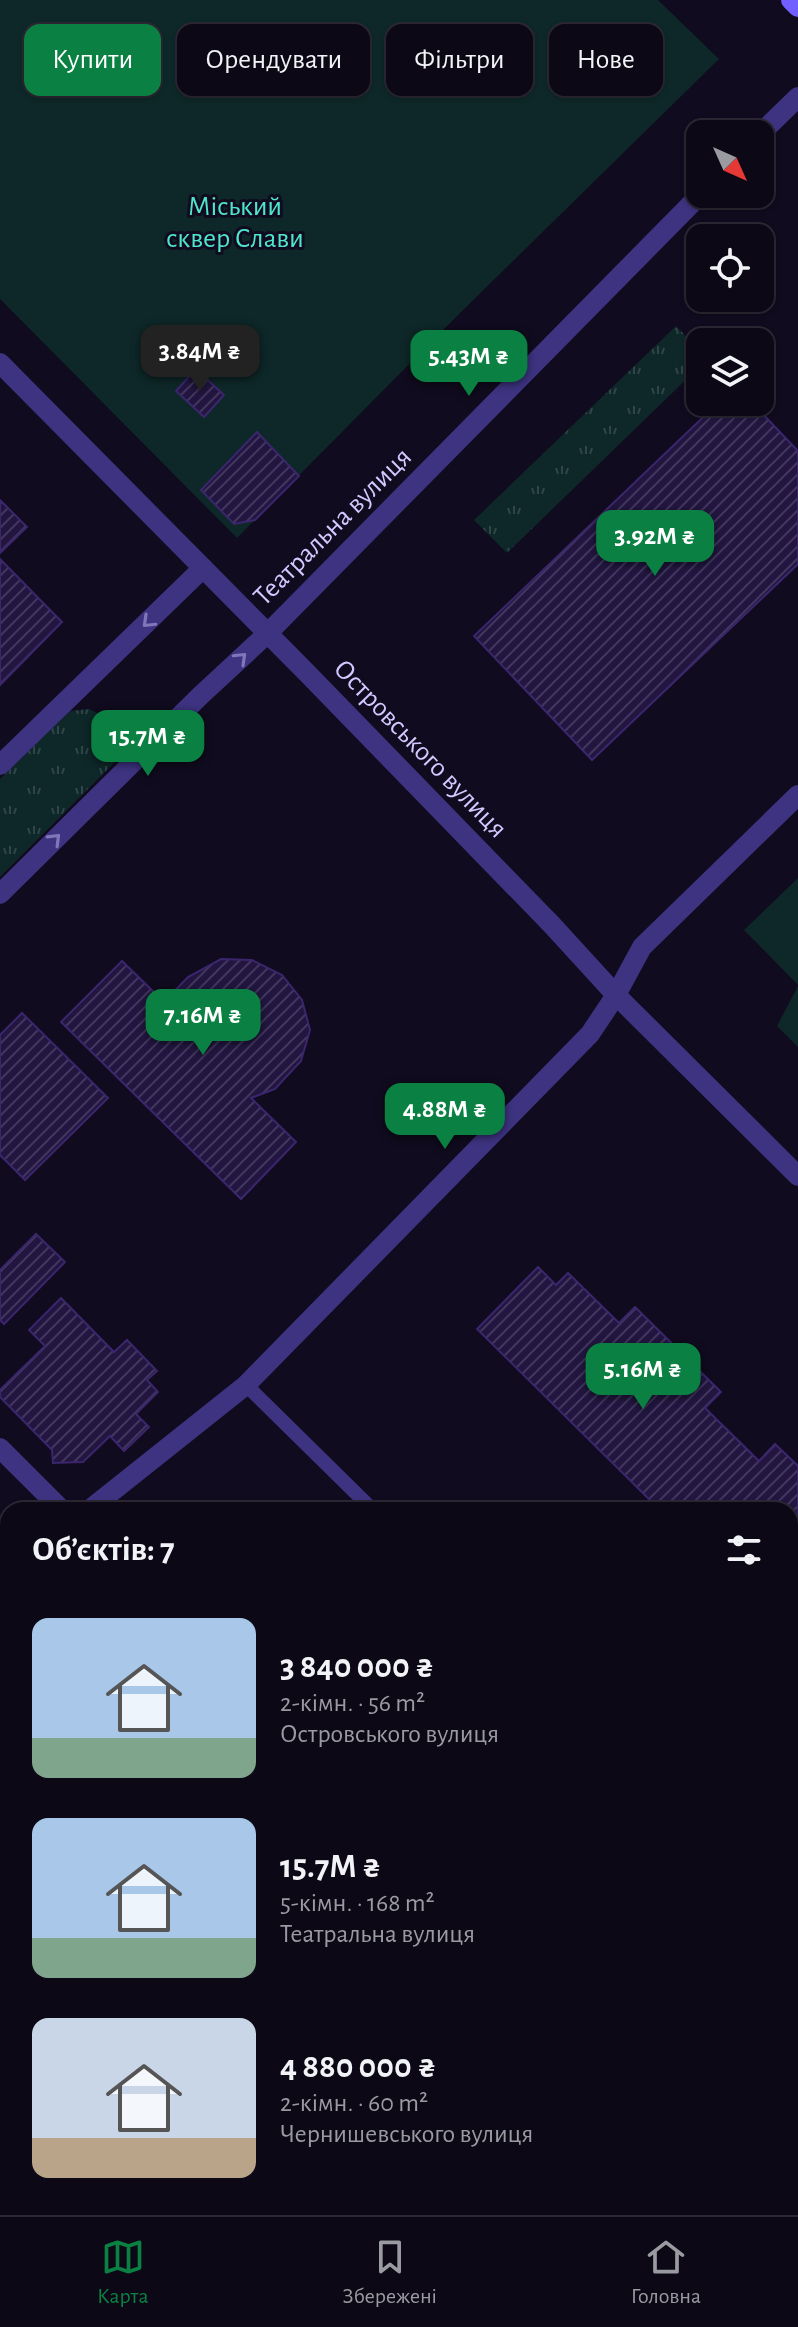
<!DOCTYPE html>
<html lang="uk">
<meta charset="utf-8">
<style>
:root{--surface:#0c0816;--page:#1a1623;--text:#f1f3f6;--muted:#9a9aa1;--line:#2c2935;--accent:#0b8043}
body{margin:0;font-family:"Alegreya Sans",sans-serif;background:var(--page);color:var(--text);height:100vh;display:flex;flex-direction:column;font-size:30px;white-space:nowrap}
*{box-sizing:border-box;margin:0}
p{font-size:26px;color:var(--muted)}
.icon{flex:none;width:44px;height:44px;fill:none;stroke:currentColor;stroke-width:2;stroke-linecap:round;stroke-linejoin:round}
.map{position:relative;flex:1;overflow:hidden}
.sheet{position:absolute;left:0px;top:1502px;width:798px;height:714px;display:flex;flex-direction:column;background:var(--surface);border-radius:24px 24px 0 0;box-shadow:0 2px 6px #0004,0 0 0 2px var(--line)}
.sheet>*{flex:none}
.hud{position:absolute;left:24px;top:24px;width:750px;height:72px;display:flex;gap:16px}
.needle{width:52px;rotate:135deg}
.buttons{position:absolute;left:686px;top:120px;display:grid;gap:16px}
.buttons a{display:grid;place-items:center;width:88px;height:88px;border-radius:16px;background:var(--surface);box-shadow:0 2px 6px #0004,0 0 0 2px var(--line);font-size:40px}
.price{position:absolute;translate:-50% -68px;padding:0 18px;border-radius:16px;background:var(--accent);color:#fff;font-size:26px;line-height:52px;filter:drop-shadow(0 2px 4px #0008)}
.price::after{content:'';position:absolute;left:50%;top:48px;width:24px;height:18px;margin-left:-12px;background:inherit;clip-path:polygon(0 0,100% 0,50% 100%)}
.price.selected{background:#222;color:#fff}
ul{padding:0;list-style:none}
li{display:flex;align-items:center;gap:24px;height:200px;padding:0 32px}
li span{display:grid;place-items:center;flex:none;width:224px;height:160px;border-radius:16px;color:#555}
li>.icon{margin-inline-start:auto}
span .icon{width:96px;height:96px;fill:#fffc;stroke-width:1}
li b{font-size:34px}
h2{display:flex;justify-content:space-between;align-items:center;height:96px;padding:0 32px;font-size:34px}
.tag{padding:0 28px;border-radius:16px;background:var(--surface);box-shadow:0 2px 6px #0004,0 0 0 2px var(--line);font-size:28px;line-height:72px}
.tag.selected{background:var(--accent);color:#fff}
.menu{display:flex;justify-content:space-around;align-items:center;height:112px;border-top:2px solid var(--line);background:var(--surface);font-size:22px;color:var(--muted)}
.menu a{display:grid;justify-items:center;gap:4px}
.menu .selected{color:var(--accent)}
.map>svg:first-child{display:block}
</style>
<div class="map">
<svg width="798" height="2215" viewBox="0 0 798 2215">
<defs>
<pattern id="grass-tufts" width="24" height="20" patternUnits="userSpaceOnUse" patternTransform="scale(2)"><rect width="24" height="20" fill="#0e2728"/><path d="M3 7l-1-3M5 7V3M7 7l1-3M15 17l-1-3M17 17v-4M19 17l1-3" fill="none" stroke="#304548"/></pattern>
<pattern id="building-hatch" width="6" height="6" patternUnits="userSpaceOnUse" patternTransform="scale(2)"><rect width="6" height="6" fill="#221640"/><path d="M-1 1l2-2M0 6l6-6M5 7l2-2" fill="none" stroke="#41365d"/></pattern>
</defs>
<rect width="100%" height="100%" fill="#100b1e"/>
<g fill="url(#grass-tufts)">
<path d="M 676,326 L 700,351 L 700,366 L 507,553 L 474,520 Z"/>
<path d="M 89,709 C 117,722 121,729 117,760 L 0,877 L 0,779 L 70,711 Z"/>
</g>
<g fill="#0e2728">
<path d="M 0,0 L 658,0 L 719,59 L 456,317 L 237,538 L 0,299 Z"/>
<path d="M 798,878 L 798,985 L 744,930 Z"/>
<path d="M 798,986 L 798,1047 L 777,1026 Z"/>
</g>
<g fill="url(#building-hatch)" stroke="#3b266d" stroke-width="2">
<path d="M 196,369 L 224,395 L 204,417 L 176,391 Z"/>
<path d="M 719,402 L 737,402 L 750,416 L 757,408 L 798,451 L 798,564 L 592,760 L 474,636 Z"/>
<path d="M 257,432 L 299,476 L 255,520 L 234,524 L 201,490 Z"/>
<path d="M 0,500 L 27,527 L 0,553 Z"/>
<path d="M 0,559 L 62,622 L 0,685 Z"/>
<path d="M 221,959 L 252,960 L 282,975 L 302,1000 L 310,1030 L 301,1061 L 275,1089 L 251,1098 L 296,1142 L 241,1199 L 61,1022 L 122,961 L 164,1002 L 188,977 Z"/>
<path d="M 22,1013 L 108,1098 L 25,1180 L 0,1155 L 0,1035 Z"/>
<path d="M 36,1234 L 65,1262 L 4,1324 L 0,1320 L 0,1270 Z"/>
<path d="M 538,1267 L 556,1285 L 568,1273 L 619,1323 L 635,1307 L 721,1392 L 705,1408 L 759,1461 L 775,1444 L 798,1466 L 798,1732 L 790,1740 L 790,1510 L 660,1510 L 477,1329 Z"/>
<path d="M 61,1298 L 114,1352 L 127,1340 L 157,1371 L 147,1380 L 158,1392 L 136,1414 L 149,1427 L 124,1451 L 110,1436 L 83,1462 L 53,1463 L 52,1450 L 0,1397 L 0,1390 L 45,1346 L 29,1330 Z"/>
<path d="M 0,1877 L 8,1885 L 8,1891 L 0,1899 Z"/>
<path d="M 8,1928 L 8,2009 L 0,2001 L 0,1937 Z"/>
<path d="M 8,2193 L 8,2208 L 37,2208 L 30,2215 L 0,2215 L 0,2201 Z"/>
<path d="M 42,2208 L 64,2208 L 71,2215 L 35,2215 Z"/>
<path d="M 221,2208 L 280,2208 L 273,2215 L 219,2215 L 216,2212 Z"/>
</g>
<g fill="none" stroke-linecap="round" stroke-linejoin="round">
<g stroke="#3d3380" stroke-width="14">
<path d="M 246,1385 L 373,1510"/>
<path d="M 790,1922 L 798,1930"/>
</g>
<g stroke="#3d3380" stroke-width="20">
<path d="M 0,1448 L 62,1510"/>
<path d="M 89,1510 L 246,1385 L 590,1034 L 616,995 L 642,947 L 798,795"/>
<path d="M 0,1595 L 8,1587"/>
<path d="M 0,1816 L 8,1824"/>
<path d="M 790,2055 L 798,2046"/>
<path d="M 404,2208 L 411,2215"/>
<path d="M 641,2215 L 647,2208"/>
</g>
<g stroke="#3d3380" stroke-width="20">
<path d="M 760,134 L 798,97"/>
<path d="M 0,363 L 307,673 L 552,925 L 616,995 L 798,1176"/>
<path d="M 0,765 L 203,568"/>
<path d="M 0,894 L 200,696 L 268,633 L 701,194"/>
</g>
<path stroke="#715fff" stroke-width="20" d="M 791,0 L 798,7"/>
</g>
<defs><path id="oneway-chevron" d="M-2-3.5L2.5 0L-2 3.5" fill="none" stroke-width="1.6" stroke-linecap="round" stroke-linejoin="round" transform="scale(2)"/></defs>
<g stroke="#8076b9">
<use href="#oneway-chevron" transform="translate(148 622) rotate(136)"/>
<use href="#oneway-chevron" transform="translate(241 658) rotate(-44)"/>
<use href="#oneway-chevron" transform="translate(55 839) rotate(-45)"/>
</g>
<g text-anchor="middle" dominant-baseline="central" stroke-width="6" stroke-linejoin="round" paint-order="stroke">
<g font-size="28" fill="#4ee5cc" stroke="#100b1e">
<text x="235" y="207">Міський<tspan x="235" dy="32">сквер Слави</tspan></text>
</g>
<g font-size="28" fill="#d3c8ff" stroke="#100b1e">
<text transform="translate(333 527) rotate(-45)">Театральна вулиця</text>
<text transform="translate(420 749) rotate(46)">Островського вулиця</text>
</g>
</g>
</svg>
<div class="buttons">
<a><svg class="needle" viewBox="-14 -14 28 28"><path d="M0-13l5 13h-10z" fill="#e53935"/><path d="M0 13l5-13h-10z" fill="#9a9aa1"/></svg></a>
<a><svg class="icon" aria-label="locate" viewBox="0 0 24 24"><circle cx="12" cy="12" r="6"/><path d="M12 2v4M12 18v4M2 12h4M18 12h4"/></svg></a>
<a><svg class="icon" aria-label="layers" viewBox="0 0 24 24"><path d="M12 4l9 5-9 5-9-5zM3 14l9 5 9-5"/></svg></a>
</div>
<b class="price selected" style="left:200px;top:393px">3.84M ₴</b>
<b class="price" style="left:469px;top:398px">5.43M ₴</b>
<b class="price" style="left:655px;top:578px">3.92M ₴</b>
<b class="price" style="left:148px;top:778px">15.7M ₴</b>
<b class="price" style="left:203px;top:1057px">7.16M ₴</b>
<b class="price" style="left:445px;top:1151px">4.88M ₴</b>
<b class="price" style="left:643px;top:1411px">5.16M ₴</b>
<div class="hud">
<a class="tag selected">Купити</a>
<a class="tag">Орендувати</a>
<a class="tag">Фільтри</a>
<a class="tag">Нове</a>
</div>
<section class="sheet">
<h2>Об’єктів: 7<svg class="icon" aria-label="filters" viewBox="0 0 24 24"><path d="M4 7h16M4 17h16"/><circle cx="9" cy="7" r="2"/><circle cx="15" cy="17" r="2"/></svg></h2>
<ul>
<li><span style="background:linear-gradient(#a9c7e8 75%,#7fa58c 0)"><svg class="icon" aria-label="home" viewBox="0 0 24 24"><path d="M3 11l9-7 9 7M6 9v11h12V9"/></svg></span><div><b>3 840 000 ₴</b><p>2-кімн. · 56 m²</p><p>Островського вулиця</p></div></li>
<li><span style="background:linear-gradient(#a9c7e8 75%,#7fa58c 0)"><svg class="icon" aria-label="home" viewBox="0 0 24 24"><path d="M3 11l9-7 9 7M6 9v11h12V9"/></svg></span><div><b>15.7M ₴</b><p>5-кімн. · 168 m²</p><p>Театральна вулиця</p></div></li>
<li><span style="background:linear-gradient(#c9d6e8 75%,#b9a48a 0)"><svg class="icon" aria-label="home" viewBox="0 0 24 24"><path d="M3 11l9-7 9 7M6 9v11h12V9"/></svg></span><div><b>4 880 000 ₴</b><p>2-кімн. · 60 m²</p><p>Чернишевського вулиця</p></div></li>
</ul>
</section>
</div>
<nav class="menu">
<a class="selected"><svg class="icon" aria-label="map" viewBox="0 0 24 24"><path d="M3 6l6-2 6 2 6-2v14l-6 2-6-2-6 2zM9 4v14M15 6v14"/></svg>Карта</a>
<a><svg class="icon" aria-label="saved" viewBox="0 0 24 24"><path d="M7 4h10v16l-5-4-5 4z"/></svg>Збережені</a>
<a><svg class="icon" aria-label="home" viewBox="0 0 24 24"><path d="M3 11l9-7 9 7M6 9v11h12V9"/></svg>Головна</a>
</nav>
